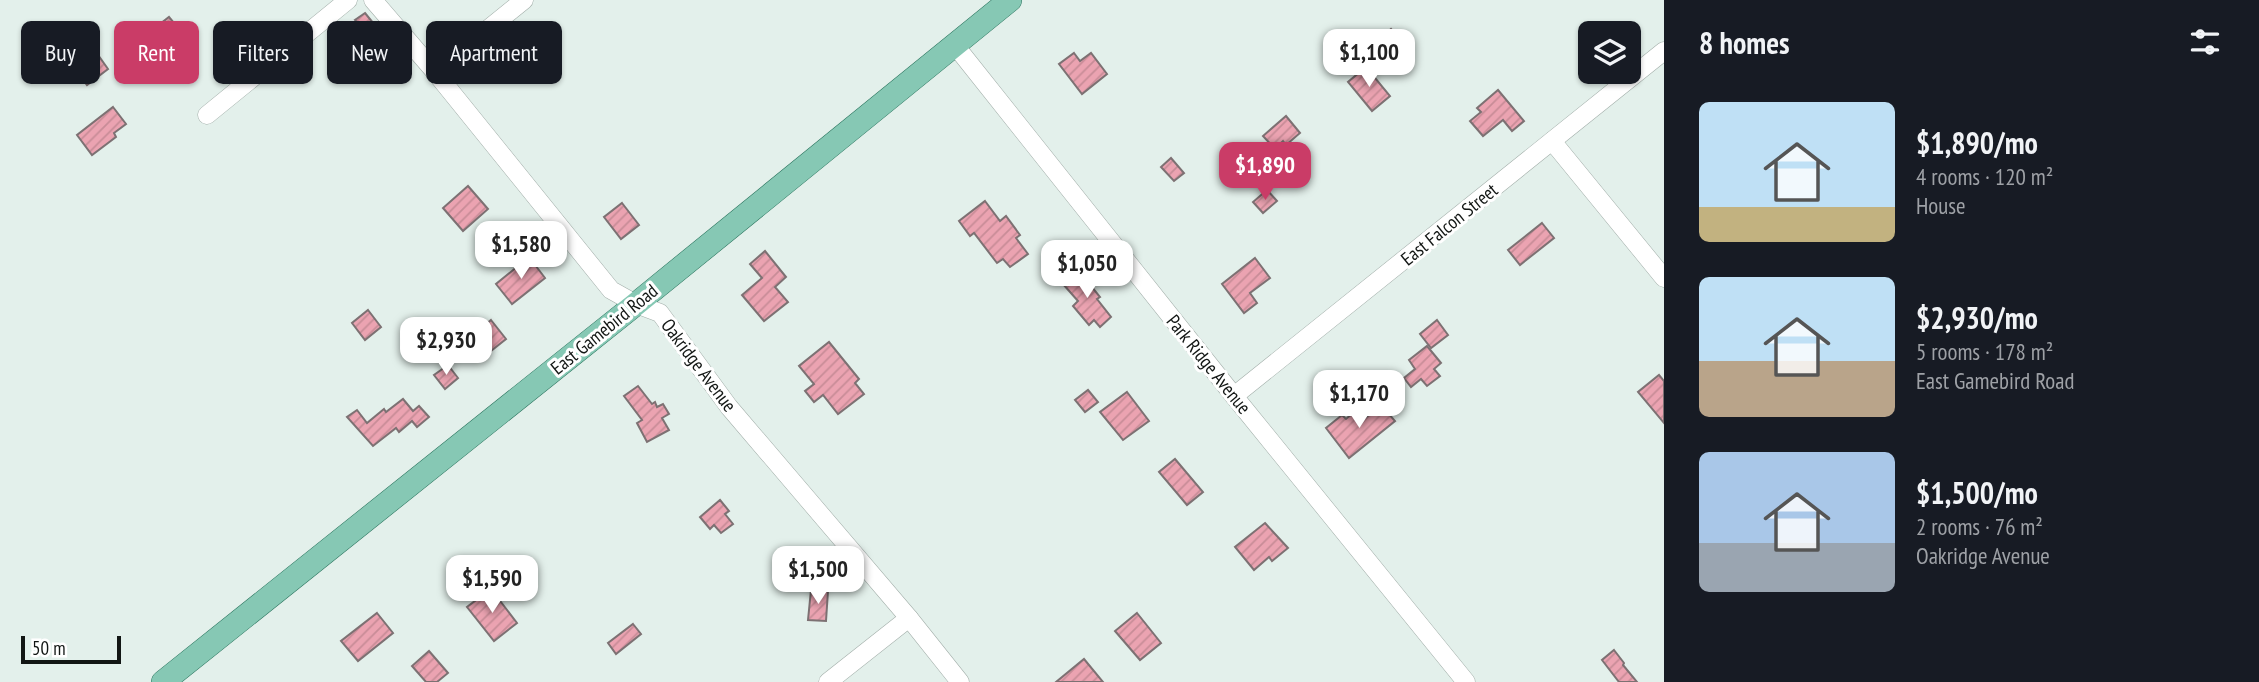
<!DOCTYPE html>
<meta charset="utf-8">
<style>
:root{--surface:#171b24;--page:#20242c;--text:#f1f3f6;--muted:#9ea1a6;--accent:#ca3c67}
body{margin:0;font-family:"PT Sans Narrow",sans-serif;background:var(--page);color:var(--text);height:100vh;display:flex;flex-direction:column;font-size:26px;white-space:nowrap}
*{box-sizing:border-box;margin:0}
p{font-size:23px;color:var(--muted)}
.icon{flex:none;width:38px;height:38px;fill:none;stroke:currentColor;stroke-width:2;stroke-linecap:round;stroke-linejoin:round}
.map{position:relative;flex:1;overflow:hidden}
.sheet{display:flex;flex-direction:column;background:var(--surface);width:595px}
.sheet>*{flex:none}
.hud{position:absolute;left:21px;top:21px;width:665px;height:63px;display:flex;gap:14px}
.buttons{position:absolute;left:1578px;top:21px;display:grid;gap:14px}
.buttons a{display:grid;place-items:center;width:63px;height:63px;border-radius:10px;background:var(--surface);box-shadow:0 2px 5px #0004;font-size:35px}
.scale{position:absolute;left:21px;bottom:18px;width:100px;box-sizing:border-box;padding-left:7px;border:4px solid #121614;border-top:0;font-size:19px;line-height:24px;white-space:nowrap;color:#121614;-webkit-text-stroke:5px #fff;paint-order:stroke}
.price{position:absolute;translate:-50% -60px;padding:0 16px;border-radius:14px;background:#fff;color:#222;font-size:23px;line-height:46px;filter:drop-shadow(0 2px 4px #0008)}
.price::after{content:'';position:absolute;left:50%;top:42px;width:21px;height:16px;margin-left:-10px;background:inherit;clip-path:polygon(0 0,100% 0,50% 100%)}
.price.current{background:var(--accent);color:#fff}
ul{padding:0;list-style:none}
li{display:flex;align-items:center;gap:21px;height:175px;padding:0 35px}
li span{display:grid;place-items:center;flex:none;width:196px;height:140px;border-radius:10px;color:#555}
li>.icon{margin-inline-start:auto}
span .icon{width:84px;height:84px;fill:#fffc;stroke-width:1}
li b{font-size:30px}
h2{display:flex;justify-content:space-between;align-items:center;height:84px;padding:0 35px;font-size:30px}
.chip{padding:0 24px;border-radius:10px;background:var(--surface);box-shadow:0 2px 5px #0004;font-size:24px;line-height:63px}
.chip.current{background:var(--accent);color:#fff}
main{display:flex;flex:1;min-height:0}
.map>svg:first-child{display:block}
</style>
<main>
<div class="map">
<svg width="1664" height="682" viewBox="0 0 1664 682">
<defs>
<pattern id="building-hatch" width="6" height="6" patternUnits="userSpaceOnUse" patternTransform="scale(1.75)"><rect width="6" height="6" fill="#eba3b1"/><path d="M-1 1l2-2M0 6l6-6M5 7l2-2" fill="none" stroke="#c88c97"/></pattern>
</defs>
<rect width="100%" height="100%" fill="#e3f0eb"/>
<g fill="url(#building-hatch)" stroke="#7d7173" stroke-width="2">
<path d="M 365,13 L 399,55 L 391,62 L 355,20 Z"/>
<path d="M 169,17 L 192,45 L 178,56 L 155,28 Z"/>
<path d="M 1391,29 L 1402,41 L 1389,52 L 1379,40 Z"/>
<path d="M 77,53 L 86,64 L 98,55 L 108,69 L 87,85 L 68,60 Z"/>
<path d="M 1074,53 L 1080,61 L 1091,53 L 1107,74 L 1082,94 L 1059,64 Z"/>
<path d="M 1366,67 L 1390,96 L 1372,111 L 1348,82 Z"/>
<path d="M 1498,90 L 1524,121 L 1512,131 L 1503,120 L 1483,136 L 1470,121 L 1481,112 L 1477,108 Z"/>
<path d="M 113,107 L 126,124 L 114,133 L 116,137 L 92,155 L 77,135 Z"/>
<path d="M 1286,116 L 1300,133 L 1286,145 L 1283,141 L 1275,149 L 1263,136 Z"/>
<path d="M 1171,158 L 1184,173 L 1174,181 L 1161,167 Z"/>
<path d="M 468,186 L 488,209 L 463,231 L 443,208 Z"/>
<path d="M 1267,190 L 1277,201 L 1263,213 L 1253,202 Z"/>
<path d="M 985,201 L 1000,221 L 1006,216 L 1020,235 L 1016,238 L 1028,254 L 1010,267 L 1003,259 L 997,263 L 974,233 L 970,236 L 959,221 Z"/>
<path d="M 622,203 L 639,225 L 621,239 L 604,217 Z"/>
<path d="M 1542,223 L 1554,238 L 1520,265 L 1508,250 Z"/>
<path d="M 765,251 L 786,277 L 775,287 L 788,302 L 764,321 L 742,295 L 762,278 L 750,264 Z"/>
<path d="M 529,257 L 545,278 L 512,304 L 496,284 Z"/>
<path d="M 1255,258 L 1270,278 L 1250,293 L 1257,303 L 1244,313 L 1222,284 Z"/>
<path d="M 1079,271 L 1100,297 L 1097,299 L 1111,317 L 1100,327 L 1094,320 L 1089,325 L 1073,306 L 1078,301 L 1063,284 Z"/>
<path d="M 368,310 L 381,327 L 365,340 L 352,323 Z"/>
<path d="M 491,320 L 506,339 L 481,359 L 470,347 L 481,337 L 477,332 Z"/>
<path d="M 1437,320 L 1448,335 L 1431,348 L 1420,334 Z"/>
<path d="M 829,342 L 859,379 L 855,383 L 864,394 L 838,414 L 823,395 L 814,402 L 805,391 L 814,384 L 799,366 Z"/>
<path d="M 1427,346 L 1441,363 L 1434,369 L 1440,376 L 1427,386 L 1421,379 L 1411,387 L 1404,378 L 1415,369 L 1409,360 Z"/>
<path d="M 448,365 L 458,378 L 445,389 L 434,375 Z"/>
<path d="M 1659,375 L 1664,381 L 1664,423 L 1638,392 Z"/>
<path d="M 638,386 L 652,404 L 655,402 L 657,407 L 663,404 L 669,414 L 662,418 L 669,430 L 647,442 L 637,423 L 642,420 L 624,396 Z"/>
<path d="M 1088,390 L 1098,402 L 1085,412 L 1075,400 Z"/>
<path d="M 1127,392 L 1149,421 L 1123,440 L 1100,412 Z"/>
<path d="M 403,399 L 413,411 L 419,406 L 429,417 L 417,427 L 412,421 L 399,432 L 396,428 L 373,446 L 347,417 L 357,410 L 367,423 L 384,409 L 386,412 Z"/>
<path d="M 1381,405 L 1395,421 L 1349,458 L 1326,428 L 1342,415 L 1346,419 L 1353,413 L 1360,422 Z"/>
<path d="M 1175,459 L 1203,492 L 1187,505 L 1159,472 Z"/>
<path d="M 720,500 L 729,511 L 725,514 L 733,524 L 721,533 L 714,525 L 710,529 L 700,517 Z"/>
<path d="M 1265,523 L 1288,548 L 1272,561 L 1269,557 L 1254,570 L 1235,547 Z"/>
<path d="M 491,589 L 517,623 L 494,641 L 467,607 Z"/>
<path d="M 811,590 L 828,591 L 826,621 L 808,620 Z"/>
<path d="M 377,613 L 393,633 L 358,661 L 341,641 Z"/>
<path d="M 1137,613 L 1161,643 L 1140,660 L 1115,631 Z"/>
<path d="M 633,624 L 641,634 L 616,654 L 608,643 Z"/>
<path d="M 1614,650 L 1624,663 L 1623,665 L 1637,682 L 1619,682 L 1602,660 Z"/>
<path d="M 429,651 L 448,673 L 437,682 L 426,682 L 412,666 Z"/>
<path d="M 1084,659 L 1103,682 L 1056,682 Z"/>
</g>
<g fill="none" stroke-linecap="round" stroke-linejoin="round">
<g stroke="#a2aea9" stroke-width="19">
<g id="minor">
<path d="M 373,0 L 435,72 L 611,290 L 636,304 L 660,313 L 729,407 L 909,618 L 960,682"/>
<path d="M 954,44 L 1234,396 L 1466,682"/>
<path d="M 435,72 L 524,0"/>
<path d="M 207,115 L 348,0"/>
<path d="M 1552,141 L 1664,278"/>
<path d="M 1234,396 L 1664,51"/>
<path d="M 828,682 L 909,618"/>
</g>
</g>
<g stroke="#29725c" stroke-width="24">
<path id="major" d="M 163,682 L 636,304 L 1010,0"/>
</g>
<use href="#minor" stroke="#fff" stroke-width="18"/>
<use href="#major" stroke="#86c8b4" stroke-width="23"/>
</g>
<g text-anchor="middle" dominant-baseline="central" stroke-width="6" stroke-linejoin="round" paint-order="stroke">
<g font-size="19" fill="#121614" stroke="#fff">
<text transform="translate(1449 224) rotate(-39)">East Falcon Street</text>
<text transform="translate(604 329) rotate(-39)">East Gamebird Road</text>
<text transform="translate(1209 364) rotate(51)">Park Ridge Avenue</text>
<text transform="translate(699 365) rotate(53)">Oakridge Avenue</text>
</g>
</g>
</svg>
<div class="buttons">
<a><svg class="icon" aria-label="layers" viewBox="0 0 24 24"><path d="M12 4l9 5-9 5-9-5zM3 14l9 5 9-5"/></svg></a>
</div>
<div class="scale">50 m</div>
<b class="price" style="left:1369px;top:89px">$1,100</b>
<b class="price current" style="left:1265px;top:202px">$1,890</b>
<b class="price" style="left:521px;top:281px">$1,580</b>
<b class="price" style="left:1087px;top:300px">$1,050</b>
<b class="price" style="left:446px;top:377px">$2,930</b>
<b class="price" style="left:1359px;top:430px">$1,170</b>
<b class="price" style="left:818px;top:606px">$1,500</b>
<b class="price" style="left:492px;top:615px">$1,590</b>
<div class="hud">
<a class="chip">Buy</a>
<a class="chip current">Rent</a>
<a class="chip">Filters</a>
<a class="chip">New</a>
<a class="chip">Apartment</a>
</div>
</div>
<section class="sheet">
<h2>8 homes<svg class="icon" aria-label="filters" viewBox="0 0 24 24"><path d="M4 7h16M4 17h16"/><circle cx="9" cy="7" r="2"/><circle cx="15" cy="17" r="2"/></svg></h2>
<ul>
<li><span style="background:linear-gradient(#bfe0f5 75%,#c2b280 0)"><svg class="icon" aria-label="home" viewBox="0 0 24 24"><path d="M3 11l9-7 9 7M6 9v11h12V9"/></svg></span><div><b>$1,890/mo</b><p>4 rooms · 120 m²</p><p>House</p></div></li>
<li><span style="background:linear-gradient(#bfe0f5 60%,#b9a48a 0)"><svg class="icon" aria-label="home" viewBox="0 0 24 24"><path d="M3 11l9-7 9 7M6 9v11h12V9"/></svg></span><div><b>$2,930/mo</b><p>5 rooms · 178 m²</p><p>East Gamebird Road</p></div></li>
<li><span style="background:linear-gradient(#a9c7e8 65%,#9aa5b1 0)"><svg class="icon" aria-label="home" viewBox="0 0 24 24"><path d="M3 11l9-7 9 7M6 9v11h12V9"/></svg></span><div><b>$1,500/mo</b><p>2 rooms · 76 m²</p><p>Oakridge Avenue</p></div></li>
</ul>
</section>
</main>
